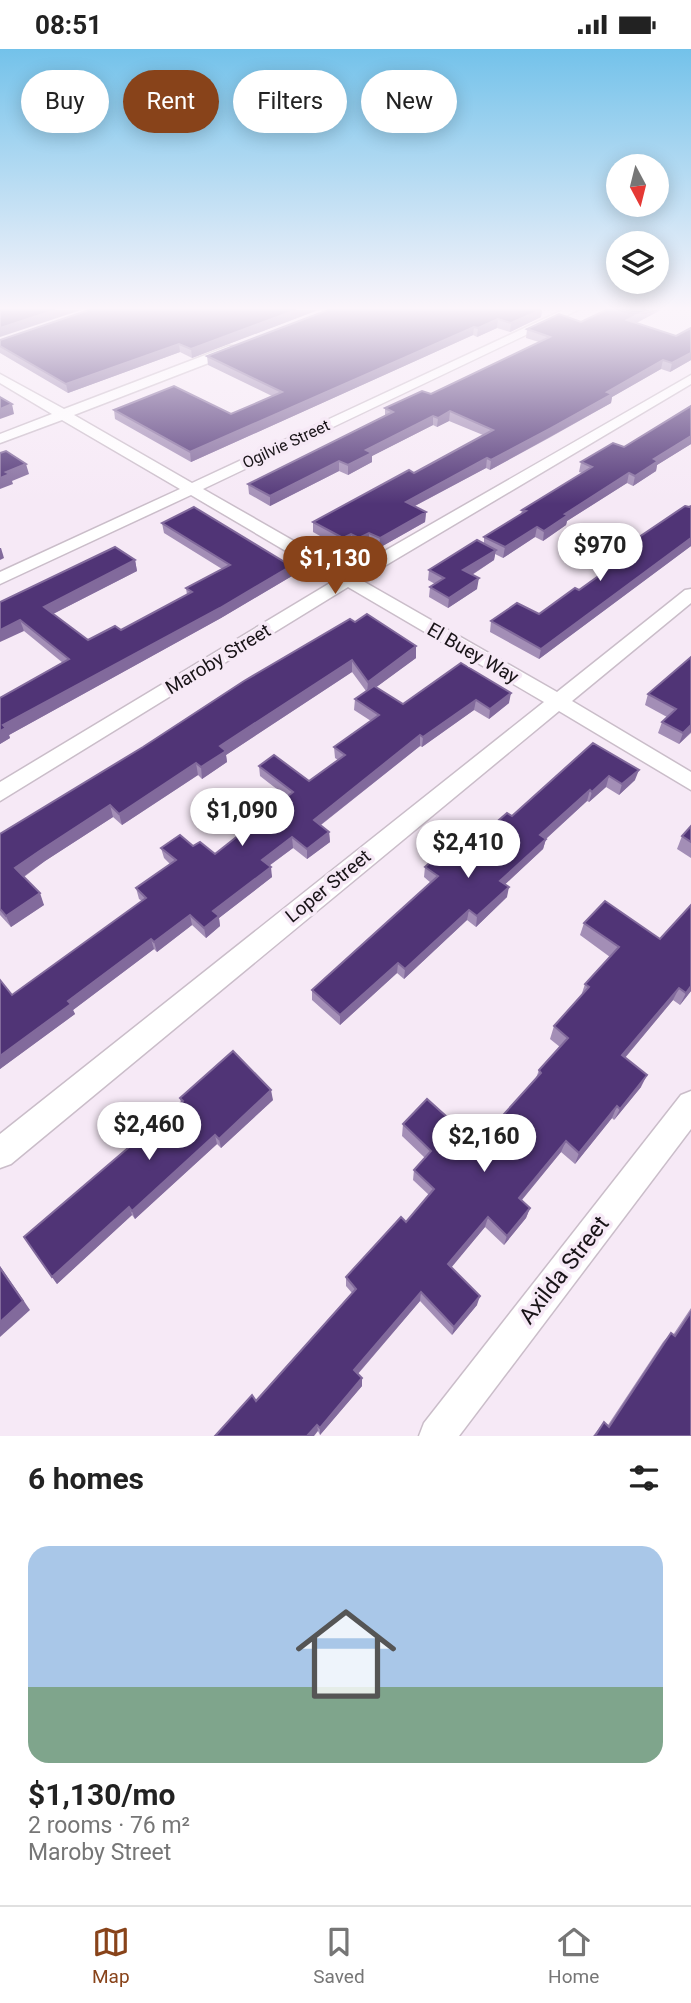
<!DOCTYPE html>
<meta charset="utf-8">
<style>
:root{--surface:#fff;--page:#f2f2f2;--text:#222;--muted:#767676;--line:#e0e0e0;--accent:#88431a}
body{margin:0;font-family:Roboto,sans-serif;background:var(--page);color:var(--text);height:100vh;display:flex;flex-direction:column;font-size:26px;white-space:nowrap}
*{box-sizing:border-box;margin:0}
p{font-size:23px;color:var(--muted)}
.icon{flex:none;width:38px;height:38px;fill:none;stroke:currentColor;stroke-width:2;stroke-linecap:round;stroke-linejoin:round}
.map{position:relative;height:1387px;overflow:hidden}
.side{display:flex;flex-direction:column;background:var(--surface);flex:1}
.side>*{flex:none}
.banner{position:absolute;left:21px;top:21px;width:649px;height:63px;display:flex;gap:14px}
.needle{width:46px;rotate:173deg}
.buttons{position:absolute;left:606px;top:105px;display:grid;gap:14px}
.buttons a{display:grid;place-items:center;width:63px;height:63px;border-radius:50%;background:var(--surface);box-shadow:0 4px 18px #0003;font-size:35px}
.price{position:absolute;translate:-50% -60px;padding:0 16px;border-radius:24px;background:#fff;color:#222;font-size:23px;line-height:46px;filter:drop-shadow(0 2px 4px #0008)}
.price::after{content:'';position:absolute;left:50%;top:42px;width:21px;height:16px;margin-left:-10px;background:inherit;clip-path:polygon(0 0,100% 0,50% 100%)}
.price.on{background:var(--accent);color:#fff}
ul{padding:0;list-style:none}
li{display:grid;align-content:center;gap:14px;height:371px;padding:0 28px}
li+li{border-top:2px solid var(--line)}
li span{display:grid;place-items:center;height:217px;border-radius:21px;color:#555}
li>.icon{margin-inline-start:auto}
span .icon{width:126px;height:126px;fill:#fffc;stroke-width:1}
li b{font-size:30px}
h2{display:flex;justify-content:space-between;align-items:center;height:84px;padding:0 28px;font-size:30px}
.tag{padding:0 24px;border-radius:32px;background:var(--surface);box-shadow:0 4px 18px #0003;font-size:24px;line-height:63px}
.tag.on{background:var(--accent);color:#fff}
.status{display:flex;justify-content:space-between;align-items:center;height:49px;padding:0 35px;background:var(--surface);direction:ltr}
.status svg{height:19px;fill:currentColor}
.tabs{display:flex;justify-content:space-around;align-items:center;height:98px;border-top:2px solid var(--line);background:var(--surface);font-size:19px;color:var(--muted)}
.tabs a{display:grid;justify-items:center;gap:4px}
.tabs .on{color:var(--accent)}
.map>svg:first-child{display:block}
</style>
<div class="status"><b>08:51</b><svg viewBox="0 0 49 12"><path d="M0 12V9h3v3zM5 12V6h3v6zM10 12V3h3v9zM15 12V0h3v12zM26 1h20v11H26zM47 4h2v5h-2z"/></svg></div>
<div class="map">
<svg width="691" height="1387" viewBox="0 0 691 1387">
<rect width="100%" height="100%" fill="#f6e9f6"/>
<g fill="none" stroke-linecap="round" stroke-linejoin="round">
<g stroke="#cabdc9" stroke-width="3">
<g id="minor">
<path d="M 563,261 L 578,261 L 203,440 L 348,523 L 691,326 L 691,335 L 361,531 L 557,643 L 685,541 L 691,540 L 691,554 L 572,652 L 691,723 L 691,741 L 559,662 L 11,1115 L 0,1119 L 0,1085 L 544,653 L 348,538 L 0,752 L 0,733 L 335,531 L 191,446 L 0,535 L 0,523 L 180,440 L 62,371 L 0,394 L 0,385 L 52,365 L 0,334 L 0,325 L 64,360 L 229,297 L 237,297 L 237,303 L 74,366 L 192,434 Z"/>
<path d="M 691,1042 L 691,1080 L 459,1387 L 419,1387 L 424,1374 L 681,1046 Z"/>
</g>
</g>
<use href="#minor" fill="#fff" fill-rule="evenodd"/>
</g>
<g fill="#a38eb6">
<path d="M 318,261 L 192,309 L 180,303 L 68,344 L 0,304 L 0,291 Z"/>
<path d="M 328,261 L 542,261 L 541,268 L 510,283 L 497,279 L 477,288 L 473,286 L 191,413 L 115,370 L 114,361 L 231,365 L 272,347 L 208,316 L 207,307 Z"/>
<path d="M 581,273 L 636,274 L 676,287 L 691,279 L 691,311 L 670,323 L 661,320 L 612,348 L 611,354 L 549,389 L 490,421 L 486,419 L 415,457 L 426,463 L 425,473 L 379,499 L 369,494 L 359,499 L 351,495 L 343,500 L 313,483 L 313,473 L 414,424 L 483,386 L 449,372 L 437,378 L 433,376 L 372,407 L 372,413 L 348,426 L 339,422 L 270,457 L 249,445 L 248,435 L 385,367 L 385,359 L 431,345 L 539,293 L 526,289 L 527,280 Z"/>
<path d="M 691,357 L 691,395 L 657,416 L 656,422 L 633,437 L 627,434 L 567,472 L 566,476 L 543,492 L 535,488 L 503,509 L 495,505 L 494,511 L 472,526 L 477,540 L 448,559 L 429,548 L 430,538 L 435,535 L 428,531 L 429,521 L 484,495 L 484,488 L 521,465 L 522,461 L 582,424 L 579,423 L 581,413 L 624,398 Z"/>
<path d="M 691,457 L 691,497 L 539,610 L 490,583 L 491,572 L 539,565 L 579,541 L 608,520 L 606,519 L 608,509 Z"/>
<path d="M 162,474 L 292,527 L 221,569 L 9,686 L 10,689 L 0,695 L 0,649 L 63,614 L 24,582 L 0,553 L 135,511 L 137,522 L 53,565 L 88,591 L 121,581 L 187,546 L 186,539 L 222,520 L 164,484 Z"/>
<path d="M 350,570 L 416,609 L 376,638 L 403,655 L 461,614 L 509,654 L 489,670 L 474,661 L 422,698 L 420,697 L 321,776 L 329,783 L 330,793 L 307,810 L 293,799 L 269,817 L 272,828 L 219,869 L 220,877 L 206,889 L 192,876 L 157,903 L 154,900 L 73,961 L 75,965 L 0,1020 L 0,931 L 12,946 L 142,852 L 139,850 L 136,839 L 170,815 L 164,809 L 161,799 L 193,797 L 215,805 L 287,748 L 260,727 L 259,717 L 309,732 L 338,711 L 335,709 L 334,698 L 371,672 L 354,661 L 355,650 L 366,642 L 352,623 L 226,706 L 227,713 L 202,730 L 198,726 L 122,776 L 113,768 L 45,812 L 24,828 L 44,856 L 11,878 L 0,866 L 0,785 L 143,698 Z"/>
<path d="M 691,608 L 691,684 L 679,695 L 658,684 L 662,673 L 667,668 L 645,656 L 648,645 Z"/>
<path d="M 593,694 L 635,731 L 619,746 L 606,738 L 589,753 L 587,752 L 546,790 L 543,800 L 505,835 L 507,848 L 476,878 L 467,871 L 404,930 L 397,924 L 340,976 L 312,951 L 312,941 L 431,834 L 424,828 L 425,818 L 454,810 L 512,767 Z"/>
<path d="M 691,777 L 691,809 L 677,800 L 682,787 Z"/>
<path d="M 691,856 L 691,942 L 680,956 L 673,951 L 625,1009 L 641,1038 L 614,1071 L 612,1069 L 575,1115 L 561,1103 L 522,1151 L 530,1159 L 526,1169 L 504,1196 L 485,1178 L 451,1218 L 477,1256 L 452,1286 L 420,1252 L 358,1325 L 362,1337 L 320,1386 L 318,1382 L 256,1352 L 352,1244 L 346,1237 L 346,1228 L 406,1173 L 429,1146 L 413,1131 L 414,1121 L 425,1109 L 402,1087 L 403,1075 L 477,1095 L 536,1029 L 539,1021 L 560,998 L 550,990 L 554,977 L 581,947 L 585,935 L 610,908 L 580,886 L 584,874 L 660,890 Z"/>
<path d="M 180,1049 L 273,1051 L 221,1099 L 217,1095 L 135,1170 L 132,1166 L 57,1235 L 24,1188 L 181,1054 Z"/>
<path d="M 691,1259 L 691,1387 L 593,1387 L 604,1373 L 608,1376 L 663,1293 L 671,1284 L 673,1286 Z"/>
</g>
<g fill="#826a9c">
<path d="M 55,261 L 81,261 L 0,288 L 0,279 Z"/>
<path d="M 296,261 L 318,261 L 192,309 L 191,300 Z"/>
<path d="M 541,261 L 542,261 L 541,268 L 510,283 L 511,274 Z"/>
<path d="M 647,261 L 661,261 L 625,280 L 627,271 Z"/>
<path d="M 498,270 L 497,279 L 477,288 L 478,279 Z"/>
<path d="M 474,278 L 473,286 L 191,413 L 190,403 Z"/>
<path d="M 179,295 L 180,303 L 68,344 L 66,335 Z"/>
<path d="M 691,304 L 691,311 L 670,323 L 672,314 Z"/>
<path d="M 663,311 L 661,320 L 612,348 L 611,354 L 490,421 L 491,411 L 607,343 Z"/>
<path d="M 12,355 L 14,365 L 0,370 L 0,360 Z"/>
<path d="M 450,362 L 449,372 L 437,378 L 438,369 Z"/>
<path d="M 433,367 L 433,376 L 372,407 L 372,413 L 348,426 L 348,416 L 366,401 Z"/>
<path d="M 691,387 L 691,395 L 657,416 L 656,422 L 633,437 L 635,427 L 654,410 Z"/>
<path d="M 487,409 L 486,419 L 405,462 L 406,453 Z"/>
<path d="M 339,412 L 339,422 L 270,457 L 270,447 Z"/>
<path d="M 26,415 L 29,425 L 12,432 L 13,435 L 0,440 L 0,429 L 6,423 Z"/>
<path d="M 629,424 L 627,434 L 567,472 L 566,476 L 543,492 L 544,482 L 565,465 Z"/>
<path d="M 426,463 L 425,473 L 379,499 L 380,489 Z"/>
<path d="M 537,478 L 535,488 L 503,509 L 505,498 Z"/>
<path d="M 369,484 L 369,494 L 359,499 L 359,489 Z"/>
<path d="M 351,485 L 351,495 L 343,500 L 343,489 Z"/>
<path d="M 691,489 L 691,497 L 539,610 L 541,600 Z"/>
<path d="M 0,499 L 1,499 L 4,509 L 0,511 Z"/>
<path d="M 496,501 L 494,511 L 462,532 L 463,521 Z"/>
<path d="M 135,511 L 137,522 L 47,568 L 44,558 Z"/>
<path d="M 291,517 L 292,527 L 221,569 L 9,686 L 10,689 L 0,695 L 0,682 L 3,676 Z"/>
<path d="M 479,529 L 477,540 L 448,559 L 449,549 Z"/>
<path d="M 20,571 L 24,582 L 0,593 L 0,581 Z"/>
<path d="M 416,597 L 416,609 L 367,645 L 368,633 Z"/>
<path d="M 352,611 L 352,623 L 226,706 L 227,713 L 202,730 L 201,718 L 220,697 Z"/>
<path d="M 511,644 L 509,654 L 489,670 L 490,660 Z"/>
<path d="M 476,651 L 474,661 L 422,698 L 423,688 Z"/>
<path d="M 691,676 L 691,683 L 679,695 L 683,684 Z"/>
<path d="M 420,686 L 420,697 L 314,781 L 314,771 Z"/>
<path d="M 196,714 L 198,726 L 122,776 L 119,765 Z"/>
<path d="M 639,721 L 635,731 L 619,746 L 622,735 Z"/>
<path d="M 609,727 L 606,738 L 589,753 L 592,743 Z"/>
<path d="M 590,741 L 587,752 L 538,797 L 540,786 Z"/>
<path d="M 110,756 L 113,768 L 45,812 L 20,830 L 15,819 L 41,801 Z"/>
<path d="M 329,783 L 330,793 L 307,810 L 307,800 Z"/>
<path d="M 292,788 L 293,799 L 263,821 L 262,811 Z"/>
<path d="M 546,790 L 543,800 L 498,842 L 500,832 Z"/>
<path d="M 271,818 L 272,828 L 219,869 L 220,877 L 206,889 L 204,879 L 213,862 Z"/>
<path d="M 509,838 L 507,848 L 476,878 L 477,867 Z"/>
<path d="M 40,844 L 44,856 L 11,878 L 6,867 Z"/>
<path d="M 469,861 L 467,871 L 404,930 L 405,920 Z"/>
<path d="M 190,866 L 192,876 L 157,903 L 154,893 Z"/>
<path d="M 151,890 L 154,900 L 73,961 L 75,965 L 0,1020 L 0,1007 L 68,952 Z"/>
<path d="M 398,914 L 397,924 L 340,976 L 340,966 Z"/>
<path d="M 691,937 L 691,942 L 680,956 L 686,944 Z"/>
<path d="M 679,939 L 673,951 L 617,1018 L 622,1006 Z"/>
<path d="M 647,1026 L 641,1038 L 614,1071 L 620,1060 Z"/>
<path d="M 271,1041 L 273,1051 L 221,1099 L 219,1090 Z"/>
<path d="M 617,1057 L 612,1069 L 575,1115 L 579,1104 Z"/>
<path d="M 215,1086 L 217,1095 L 135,1170 L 132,1162 Z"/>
<path d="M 566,1092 L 561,1103 L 515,1159 L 519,1149 Z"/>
<path d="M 129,1158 L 132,1166 L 57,1235 L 52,1228 Z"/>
<path d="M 530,1159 L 526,1169 L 504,1196 L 507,1187 Z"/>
<path d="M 488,1168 L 485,1178 L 446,1225 L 448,1215 Z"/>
<path d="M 0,1217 L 30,1261 L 0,1288 Z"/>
<path d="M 421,1243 L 420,1252 L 354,1329 L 354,1321 Z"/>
<path d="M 480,1247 L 477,1256 L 452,1286 L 454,1278 Z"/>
<path d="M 362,1329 L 362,1337 L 320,1386 L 320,1379 Z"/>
<path d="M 317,1376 L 318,1382 L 314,1387 L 307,1387 Z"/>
</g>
<g fill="#503476" stroke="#826a9c" stroke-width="2">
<path d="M 0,261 L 55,261 L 0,279 Z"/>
<path d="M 89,261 L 296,261 L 191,300 L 179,295 L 66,335 L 0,297 L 0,291 Z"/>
<path d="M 328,261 L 541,261 L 511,274 L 498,270 L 478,279 L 474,278 L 190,403 L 114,361 L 174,337 L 231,365 L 282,343 L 207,307 Z"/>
<path d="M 606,261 L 647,261 L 627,271 L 676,287 L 691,279 L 691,304 L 672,314 L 663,311 L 607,343 L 612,345 L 551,379 L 491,411 L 487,409 L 406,453 L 426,463 L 380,489 L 369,484 L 359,489 L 351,485 L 343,489 L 313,473 L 409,421 L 414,424 L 493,381 L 450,362 L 438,369 L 433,367 L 366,401 L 372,404 L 348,416 L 339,412 L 270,447 L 248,435 L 393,363 L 385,359 L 422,342 L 431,345 L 550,288 L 527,280 L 559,265 L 581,273 Z"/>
<path d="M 0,348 L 12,355 L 0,360 Z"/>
<path d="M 691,357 L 691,387 L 654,410 L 658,412 L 635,427 L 629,424 L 565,465 L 568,466 L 544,482 L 537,478 L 505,498 L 484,488 L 526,462 L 522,461 L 592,418 L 581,413 L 613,394 L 624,398 Z"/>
<path d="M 6,402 L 26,415 L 6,423 L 10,425 L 0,429 L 0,404 Z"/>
<path d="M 685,457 L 689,458 L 691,457 L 691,489 L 541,600 L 491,572 L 517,554 L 539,565 L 575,539 L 579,541 L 618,513 L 608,509 Z"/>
<path d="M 194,458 L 291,517 L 220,559 L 3,676 L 6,679 L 0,682 L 0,649 L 69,610 L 20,571 L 0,581 L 0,553 L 115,498 L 135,511 L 44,558 L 88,591 L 115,577 L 121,581 L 192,543 L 186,539 L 230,516 L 162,474 Z"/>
<path d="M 477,491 L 496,501 L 463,521 L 479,529 L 449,549 L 430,538 L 444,529 L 429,521 Z"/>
<path d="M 367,565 L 416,597 L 368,633 L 352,611 L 220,697 L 226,702 L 201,718 L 196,714 L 119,765 L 110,756 L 41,801 L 15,819 L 40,844 L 6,867 L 0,860 L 0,785 L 143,698 L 244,632 L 350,570 L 355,573 Z"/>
<path d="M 691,608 L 691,676 L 683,684 L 662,673 L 676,660 L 648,645 Z"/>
<path d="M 461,614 L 511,644 L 490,660 L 476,651 L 423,688 L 420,686 L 314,771 L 329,783 L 307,800 L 292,788 L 262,811 L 271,818 L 213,862 L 219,867 L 204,879 L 190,866 L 154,893 L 151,890 L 68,952 L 71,955 L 0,1007 L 0,931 L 12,946 L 146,849 L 136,839 L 176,811 L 161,799 L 180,786 L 193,797 L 200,793 L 215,805 L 293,743 L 259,717 L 274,706 L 309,732 L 345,706 L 334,698 L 379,666 L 355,650 L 374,637 L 403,655 Z"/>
<path d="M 593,694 L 639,721 L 622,735 L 609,727 L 592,743 L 590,741 L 540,786 L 546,790 L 500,832 L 509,838 L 477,867 L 469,861 L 405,920 L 398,914 L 340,966 L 312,941 L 438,827 L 425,818 L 443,802 L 454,810 L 507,764 L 512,767 Z"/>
<path d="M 691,777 L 691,793 L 682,787 Z"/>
<path d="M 605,852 L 660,890 L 691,856 L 691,937 L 686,944 L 679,939 L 622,1006 L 647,1026 L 620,1060 L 617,1057 L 579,1104 L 566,1092 L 519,1149 L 530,1159 L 507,1187 L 488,1168 L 448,1215 L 480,1247 L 454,1278 L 421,1243 L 354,1321 L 362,1329 L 320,1379 L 317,1376 L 307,1387 L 215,1387 L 252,1346 L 256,1352 L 356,1240 L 346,1228 L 401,1168 L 406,1173 L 434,1140 L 414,1121 L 431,1102 L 403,1075 L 427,1050 L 477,1095 L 541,1024 L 539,1021 L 568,989 L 554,977 L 589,938 L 585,935 L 619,898 L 584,874 Z"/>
<path d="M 233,1002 L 271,1041 L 219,1090 L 215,1086 L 132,1162 L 129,1158 L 52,1228 L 24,1188 L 183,1052 L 180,1049 Z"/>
<path d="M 0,1219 L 23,1252 L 0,1273 Z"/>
<path d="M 691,1263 L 691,1387 L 595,1387 L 604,1373 L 609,1378 L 671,1284 L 675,1287 Z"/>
</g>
<linearGradient id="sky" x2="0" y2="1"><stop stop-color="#73c2ea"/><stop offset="0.57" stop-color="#fbf5fb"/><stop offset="1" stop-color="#fbf5fb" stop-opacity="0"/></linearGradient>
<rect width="691" height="455" fill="url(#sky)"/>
<g text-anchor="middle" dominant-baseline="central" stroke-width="7" stroke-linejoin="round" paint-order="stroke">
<g font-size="16" fill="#181317" stroke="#f6e9f6">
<text transform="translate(286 395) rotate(-25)">Ogilvie Street</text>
</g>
<g font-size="19" fill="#181317" stroke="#f6e9f6">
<text transform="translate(473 604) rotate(30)">El Buey Way</text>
<text transform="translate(218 610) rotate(-31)">Maroby Street</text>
<text transform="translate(328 837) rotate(-39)">Loper Street</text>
</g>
<g font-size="23" fill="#181317" stroke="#f6e9f6">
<text transform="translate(564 1221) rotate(-52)">Axilda Street</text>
</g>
</g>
</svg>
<div class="buttons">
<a><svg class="needle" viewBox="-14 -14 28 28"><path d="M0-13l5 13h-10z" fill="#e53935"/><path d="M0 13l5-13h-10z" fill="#767676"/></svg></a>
<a><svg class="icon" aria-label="layers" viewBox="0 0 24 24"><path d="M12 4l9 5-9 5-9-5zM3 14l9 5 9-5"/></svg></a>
</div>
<b class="price" style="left:600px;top:534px">$970</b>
<b class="price on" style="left:335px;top:547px">$1,130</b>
<b class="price" style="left:242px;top:799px">$1,090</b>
<b class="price" style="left:468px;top:831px">$2,410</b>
<b class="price" style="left:149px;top:1113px">$2,460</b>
<b class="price" style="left:484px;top:1125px">$2,160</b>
<div class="banner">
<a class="tag">Buy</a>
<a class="tag on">Rent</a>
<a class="tag">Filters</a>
<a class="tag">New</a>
</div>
</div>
<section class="side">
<h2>6 homes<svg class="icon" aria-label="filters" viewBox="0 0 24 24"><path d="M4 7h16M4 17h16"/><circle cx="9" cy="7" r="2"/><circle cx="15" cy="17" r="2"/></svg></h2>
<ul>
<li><span style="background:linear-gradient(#a9c7e8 65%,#7fa58c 0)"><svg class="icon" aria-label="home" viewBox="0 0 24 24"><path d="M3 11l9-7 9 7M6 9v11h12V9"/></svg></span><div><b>$1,130/mo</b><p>2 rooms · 76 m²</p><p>Maroby Street</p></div></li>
</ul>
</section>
<nav class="tabs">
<a class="on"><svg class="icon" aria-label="map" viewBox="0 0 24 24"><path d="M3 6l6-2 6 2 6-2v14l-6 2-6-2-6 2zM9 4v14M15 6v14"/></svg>Map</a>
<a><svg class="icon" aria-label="saved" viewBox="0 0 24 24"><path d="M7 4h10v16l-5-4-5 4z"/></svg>Saved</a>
<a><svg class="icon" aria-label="home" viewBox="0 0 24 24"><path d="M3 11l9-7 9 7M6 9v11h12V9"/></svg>Home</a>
</nav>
